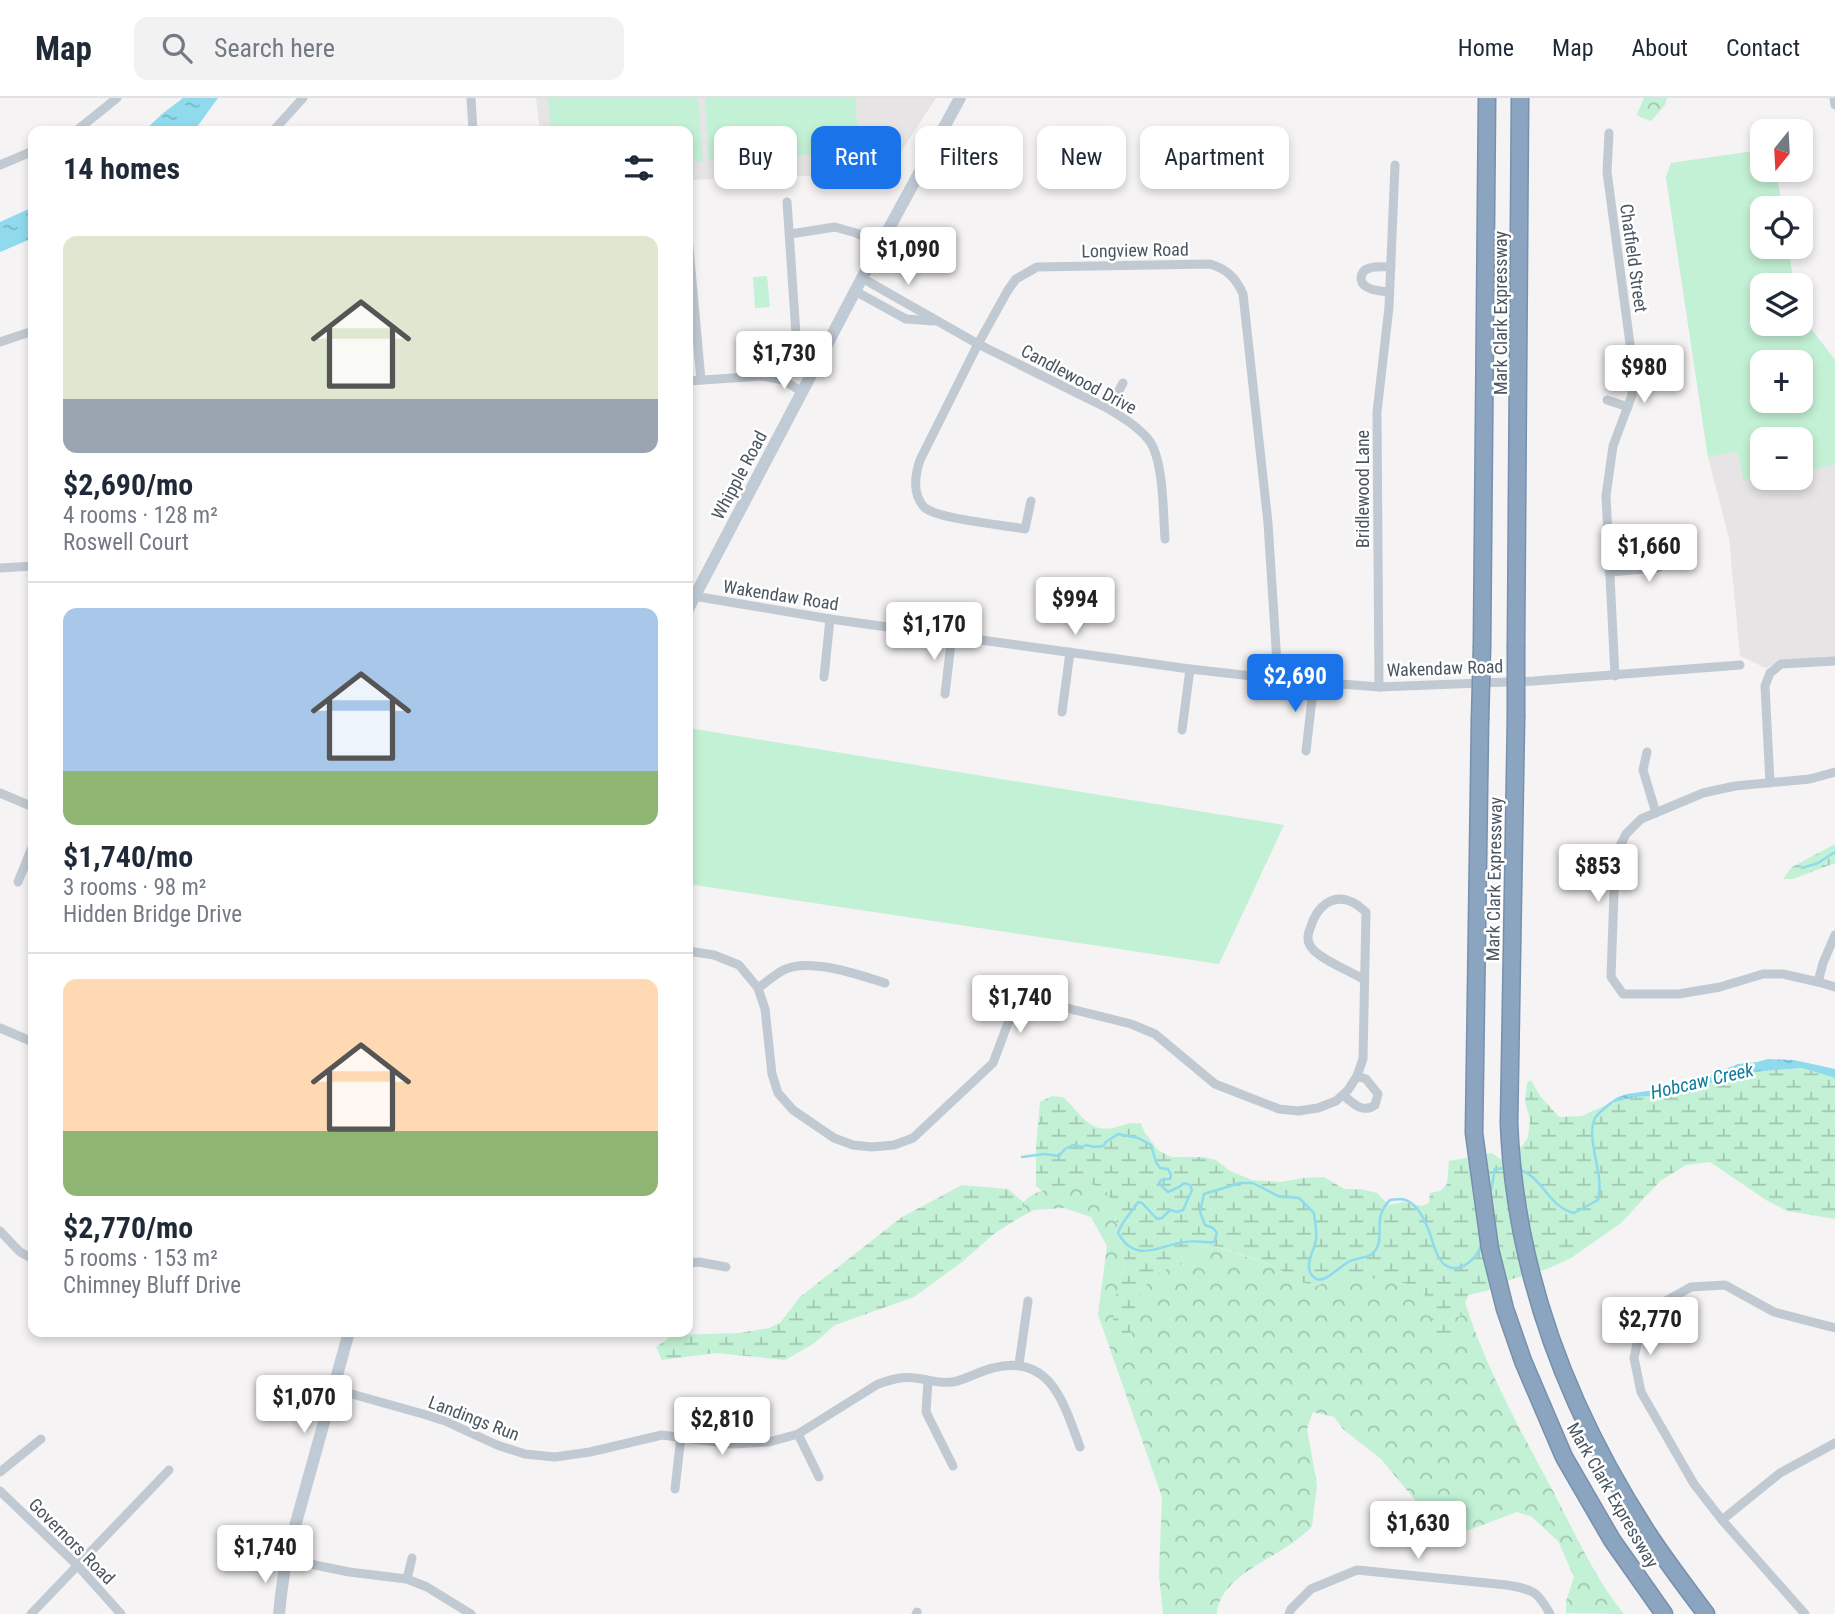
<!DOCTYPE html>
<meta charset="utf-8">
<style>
:root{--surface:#fff;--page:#f2f2f3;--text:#1f2937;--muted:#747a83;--line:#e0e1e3;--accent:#1a73e8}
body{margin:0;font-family:"Roboto Condensed",sans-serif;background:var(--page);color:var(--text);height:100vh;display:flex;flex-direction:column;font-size:26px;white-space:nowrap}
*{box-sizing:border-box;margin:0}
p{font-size:23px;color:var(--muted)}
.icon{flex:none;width:38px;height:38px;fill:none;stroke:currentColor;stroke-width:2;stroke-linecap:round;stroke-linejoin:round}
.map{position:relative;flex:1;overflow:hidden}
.side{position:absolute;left:28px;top:28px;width:665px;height:1211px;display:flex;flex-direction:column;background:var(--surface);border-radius:14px;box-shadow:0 4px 10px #0003}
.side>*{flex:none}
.top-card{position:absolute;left:714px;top:28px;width:665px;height:63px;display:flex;gap:14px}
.needle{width:46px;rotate:198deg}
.buttons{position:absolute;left:1750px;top:21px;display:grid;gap:14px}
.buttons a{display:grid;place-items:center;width:63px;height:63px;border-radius:14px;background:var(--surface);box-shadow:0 4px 10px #0003;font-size:35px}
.price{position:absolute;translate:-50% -60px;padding:0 16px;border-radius:7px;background:#fff;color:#222;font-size:23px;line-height:46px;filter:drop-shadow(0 2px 4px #0008)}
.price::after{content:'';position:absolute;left:50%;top:42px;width:21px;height:16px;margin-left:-10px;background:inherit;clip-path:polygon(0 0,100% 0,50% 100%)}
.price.on{background:var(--accent);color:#fff}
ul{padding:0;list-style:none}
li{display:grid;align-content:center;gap:14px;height:371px;padding:0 35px}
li+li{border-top:2px solid var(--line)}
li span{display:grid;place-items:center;height:217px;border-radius:14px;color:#555}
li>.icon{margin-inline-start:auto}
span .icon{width:126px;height:126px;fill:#fffc;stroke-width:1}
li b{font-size:30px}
h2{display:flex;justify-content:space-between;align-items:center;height:84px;padding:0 35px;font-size:30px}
.tag{padding:0 24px;border-radius:14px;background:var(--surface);box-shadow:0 4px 10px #0003;font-size:24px;line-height:63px}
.tag.on{background:var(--accent);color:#fff}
header{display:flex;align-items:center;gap:42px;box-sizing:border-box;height:98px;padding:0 35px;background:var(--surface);border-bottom:2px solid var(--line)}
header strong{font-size:33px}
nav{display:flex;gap:38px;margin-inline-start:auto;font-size:24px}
.search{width:490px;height:63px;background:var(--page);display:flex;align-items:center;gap:18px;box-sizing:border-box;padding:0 24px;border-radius:14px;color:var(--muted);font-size:26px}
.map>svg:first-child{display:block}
</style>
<header>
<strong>Map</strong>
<div class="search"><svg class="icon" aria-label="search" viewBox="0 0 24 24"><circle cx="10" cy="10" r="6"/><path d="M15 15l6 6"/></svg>Search here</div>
<nav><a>Home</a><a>Map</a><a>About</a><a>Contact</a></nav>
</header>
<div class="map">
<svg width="1835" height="1516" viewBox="0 0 1835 1516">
<defs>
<pattern id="forest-crowns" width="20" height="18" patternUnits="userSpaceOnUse" patternTransform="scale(1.75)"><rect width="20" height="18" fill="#c3f1d5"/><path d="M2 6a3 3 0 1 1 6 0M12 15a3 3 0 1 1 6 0" fill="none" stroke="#a0c6b0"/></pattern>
<pattern id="wetland-marsh" width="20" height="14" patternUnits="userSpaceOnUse" patternTransform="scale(1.75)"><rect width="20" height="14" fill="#c3f1d5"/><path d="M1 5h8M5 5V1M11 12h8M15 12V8" fill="none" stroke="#a0c6b0"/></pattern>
<pattern id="water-ripples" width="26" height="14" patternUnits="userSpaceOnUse" patternTransform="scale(1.75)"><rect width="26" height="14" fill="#90daee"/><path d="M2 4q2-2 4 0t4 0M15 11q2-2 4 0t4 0" fill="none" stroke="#78b4c4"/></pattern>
</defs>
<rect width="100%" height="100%" fill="#f5f3f3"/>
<g fill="#e6e4e5" fill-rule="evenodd">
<path d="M 536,0 L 936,0 L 887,75 L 688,82 L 688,33 L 540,33 Z"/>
<path d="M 1762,52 L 1762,72 L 1776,72 L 1782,110 L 1762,110 L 1762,149 L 1788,149 L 1794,187 L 1762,187 L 1762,226 L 1801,226 L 1801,218 L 1835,262 L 1835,559 L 1778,564 L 1766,570 L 1740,558 L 1729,440 L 1708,359 L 1666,79 L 1671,65 ZM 1762,264 L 1801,264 L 1801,303 L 1762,303 ZM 1762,341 L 1801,341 L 1801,380 L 1762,380 Z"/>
</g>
<g fill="#c3f1d5" fill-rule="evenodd">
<path d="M 548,0 L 698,0 L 703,63 L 688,64 L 688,33 L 551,33 Z"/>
<path d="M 705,0 L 855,0 L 859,53 L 709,63 Z"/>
<path d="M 1762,52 L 1762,72 L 1776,72 L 1782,110 L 1762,110 L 1762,149 L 1788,149 L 1794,187 L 1762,187 L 1762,226 L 1801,226 L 1801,218 L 1835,262 L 1835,366 L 1801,375 L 1801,341 L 1762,341 L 1762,378 L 1744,383 L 1737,353 L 1708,359 L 1666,79 L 1671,65 ZM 1762,264 L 1801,264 L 1801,303 L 1762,303 Z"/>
<path d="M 767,178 L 770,209 L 755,210 L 753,179 Z"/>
<path d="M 688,630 L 713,634 L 1284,727 L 1219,866 L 688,786 Z"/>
</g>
<g fill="url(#forest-crowns)">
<path d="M 1644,0 L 1667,0 L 1665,7 L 1651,23 L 1640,19 L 1637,16 Z"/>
<path d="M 1081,1082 L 1106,1092 L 1112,1105 L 1125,1164 L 1121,1177 L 1132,1252 C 1129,1212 1139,1172 1185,1166 L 1193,1152 L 1211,1147 L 1274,1168 L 1301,1184 L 1317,1188 L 1340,1176 L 1404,1185 L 1421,1191 L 1427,1201 L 1452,1223 L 1454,1220 L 1461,1217 L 1465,1204 C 1486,1271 1521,1333 1554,1395 C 1574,1434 1596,1482 1624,1516 L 1566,1515 L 1566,1503 L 1574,1479 L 1558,1443 L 1532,1419 L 1517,1414 L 1464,1434 L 1444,1428 L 1415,1402 L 1381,1361 L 1344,1332 L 1334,1319 L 1313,1314 L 1307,1331 L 1317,1387 L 1312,1429 C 1305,1435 1298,1441 1291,1446 C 1266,1463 1218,1483 1217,1516 L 1163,1516 L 1159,1478 L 1162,1399 L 1098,1217 L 1107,1148 L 1091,1119 L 1064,1110 L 1034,1112 L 1019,1120 C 1020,1116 1021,1108 1024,1104 C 1034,1091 1065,1087 1081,1082 Z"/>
</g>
<g fill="url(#wetland-marsh)">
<path d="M 1835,746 L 1835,765 L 1793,781 L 1783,781 L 1792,769 Z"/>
<path d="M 1802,970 L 1835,980 L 1835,1121 L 1787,1113 L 1766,1102 L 1710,1064 L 1686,1067 L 1660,1083 L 1621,1125 L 1571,1160 L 1547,1171 L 1512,1181 L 1486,1193 L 1468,1197 L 1461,1218 L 1454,1220 L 1452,1223 L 1455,1238 L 1449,1247 L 1442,1247 L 1437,1243 L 1427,1201 L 1421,1191 L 1404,1185 L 1340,1176 L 1317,1188 L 1301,1184 L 1274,1168 L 1231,1153 L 1211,1147 L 1193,1152 L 1185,1166 C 1139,1172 1129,1212 1132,1253 L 1118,1245 L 1113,1224 L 1115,1200 L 1125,1164 L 1112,1105 L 1106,1092 L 1081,1082 L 1056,1090 L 1041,1092 L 1036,1088 L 1036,1048 L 1040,1004 L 1052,998 L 1063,999 C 1079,1013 1088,1035 1113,1030 C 1126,1027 1126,1024 1141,1026 L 1145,1035 L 1158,1052 L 1171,1059 L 1204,1059 L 1216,1062 L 1230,1073 L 1252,1082 L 1281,1084 L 1304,1080 L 1324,1079 L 1344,1091 L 1361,1091 L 1377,1095 L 1389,1107 L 1403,1104 L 1422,1108 L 1429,1105 L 1430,1095 L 1440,1093 L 1447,1086 L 1449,1063 L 1492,1055 L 1500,1061 L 1522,1048 L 1528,1040 L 1530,1022 L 1525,1003 L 1527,985 L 1531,982 L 1540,998 L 1559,1019 L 1582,1018 L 1608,1006 L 1634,999 L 1672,997 L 1740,975 Z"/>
<path d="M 962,1087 L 1008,1091 L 1024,1105 L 1019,1120 L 995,1135 L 962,1164 L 914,1199 L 835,1227 L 813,1246 L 785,1262 L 716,1255 L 662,1262 L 656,1249 L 673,1237 L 740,1235 L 769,1230 L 780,1225 L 800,1199 L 902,1119 Z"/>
</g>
<g fill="url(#water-ripples)">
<path d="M 183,0 L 218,0 L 194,33 L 144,33 L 162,16 Z"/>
<path d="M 33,109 L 33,140 L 0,154 L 0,124 Z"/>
<path d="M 1768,961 L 1794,962 L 1835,971 L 1835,980 L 1802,970 L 1741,975 L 1672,997 L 1634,999 L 1608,1006 L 1616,1000 L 1627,996 L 1675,989 L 1702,981 L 1738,966 L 1757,964 Z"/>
</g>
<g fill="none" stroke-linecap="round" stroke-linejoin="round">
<g stroke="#90daee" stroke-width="2.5">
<path d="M 1802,770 L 1818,765 L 1835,754"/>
<path d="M 1022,1059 L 1044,1056 L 1059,1058 L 1065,1051 L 1073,1047 L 1082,1049 L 1086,1047 L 1094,1049 L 1103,1048 L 1106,1044 L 1118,1036 L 1138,1040 L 1151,1047 L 1156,1064 L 1160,1070 L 1168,1071 L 1171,1077 L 1170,1081 L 1161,1082 L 1159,1085 L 1168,1094 L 1179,1089 L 1184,1085 L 1190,1087 L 1192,1092 L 1183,1112 L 1177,1114 L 1170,1112 L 1162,1120 L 1157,1121 L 1142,1105 L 1138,1104 C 1132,1114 1121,1124 1118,1135 C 1136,1167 1159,1147 1185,1144 C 1194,1142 1204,1145 1214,1144 L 1217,1135 L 1213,1130 L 1205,1127 L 1200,1114 L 1204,1096 L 1240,1085 L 1253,1085 L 1278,1098 L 1299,1100 L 1314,1115 C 1315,1124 1317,1133 1316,1142 C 1314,1153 1306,1164 1310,1174 C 1312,1179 1317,1183 1323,1181 C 1330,1179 1342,1167 1350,1163 C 1358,1159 1369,1161 1375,1153 C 1386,1138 1371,1121 1390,1102 C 1393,1102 1397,1101 1401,1101 C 1420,1103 1429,1132 1434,1148 C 1436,1154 1439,1163 1445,1167 C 1460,1177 1478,1160 1481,1146"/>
<path d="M 1520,1072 C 1543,1079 1548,1109 1574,1115 L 1598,1102 C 1605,1075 1585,1042 1595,1020 C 1598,1015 1606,1009 1611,1005"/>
<path d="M 1490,1098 L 1495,1071 L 1507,1070"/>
</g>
<g stroke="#7690ad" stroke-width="19">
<g id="highway">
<path d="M 1516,547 L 1520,0"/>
<path d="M 1482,548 L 1487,0"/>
<path d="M 1516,620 L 1509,1025 C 1515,1174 1567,1310 1647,1434 C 1665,1462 1686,1489 1706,1516"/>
<path d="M 1480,622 L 1474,1035 L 1490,1151 L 1505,1211 L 1523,1263 L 1564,1359 L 1612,1442 L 1664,1516"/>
</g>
</g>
<g stroke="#c1cad2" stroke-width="9">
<path d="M 471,0 L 473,33"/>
<path d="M 1834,0 L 1835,7"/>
<path d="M 76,33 L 117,0"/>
<path d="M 273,33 L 303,0"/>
<path d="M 1609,35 L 1607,74 L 1633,268 L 1632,297 L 1613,348 L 1606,398 L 1615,578"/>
<path d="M 0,67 L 33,53"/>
<path d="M 787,104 L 797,251 L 783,282 L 802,294"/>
<path d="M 790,136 L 835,129 L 856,135 L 881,145"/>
<path d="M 688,139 L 701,282"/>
<path d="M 862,180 L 978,246 L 1109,311 C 1122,319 1137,328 1148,341 C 1164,360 1163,415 1165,441"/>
<path d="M 855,193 L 906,221 L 934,223"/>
<path d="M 1389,194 C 1382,193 1373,193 1367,189 C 1363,187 1361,184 1361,180 C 1362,166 1381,169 1391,169"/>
<path d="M 0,244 L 33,233"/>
<path d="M 688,283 L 762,278 L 783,282"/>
<path d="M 1607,302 L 1628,309"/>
<path d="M 1109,311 L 1123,285"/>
<path d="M 1031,403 L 1025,431 C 1005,427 936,421 924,409 C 912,396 915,377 920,362 L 978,246 L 1008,192 L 1016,181 L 1037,169 L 1210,166 C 1227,171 1236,180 1243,196 L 1268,425 L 1278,581"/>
<path d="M 0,470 L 33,468"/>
<path d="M 1609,474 L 1658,470 L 1674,458"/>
<path d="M 688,495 L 694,498 L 830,521 L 1190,571 L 1278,581 L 1379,589 L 1534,583 L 1740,567"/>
<path d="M 824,579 L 830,521"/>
<path d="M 1379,589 L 1377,314 L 1389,209 L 1395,67"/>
<path d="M 945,596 L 952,537"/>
<path d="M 1062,614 L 1070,554"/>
<path d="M 1182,632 L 1190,571"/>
<path d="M 1306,653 L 1314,584"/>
<path d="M 1647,654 L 1643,672 L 1656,715"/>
<path d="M 1770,685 L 1765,588 L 1770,575 L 1781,566 L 1835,563"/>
<path d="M 0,695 L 33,709"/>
<path d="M 18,784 L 33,747"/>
<path d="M 1835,837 L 1823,865 L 1818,884 L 1835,889"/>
<path d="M 688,853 L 714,857 L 739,867 L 758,890 L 765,911 L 772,976 L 778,995 L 793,1012 L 834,1040 L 853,1047 L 872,1049 L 894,1047 L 913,1040 L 993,965 L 1008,925 L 1017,911 L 1035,902 L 1131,926 L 1155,936 L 1215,986 L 1279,1011 L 1298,1013 L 1318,1010 L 1336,1003 L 1348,992 L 1357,978 L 1363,961 L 1366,814 C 1362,811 1357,806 1352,804 C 1332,795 1317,809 1311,828 C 1308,835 1306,842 1311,849 C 1319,861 1350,873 1363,881"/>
<path d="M 1818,884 L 1783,876 L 1763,876 L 1720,889 L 1679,896 L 1623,896 L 1611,879 L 1615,766 L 1618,752 L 1626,736 L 1641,721 L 1703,695 L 1735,688 L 1810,681 L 1835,674"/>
<path d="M 758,890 C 767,884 776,875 786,871 C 811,860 860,877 885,885"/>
<path d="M 0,930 L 33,944"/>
<path d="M 1343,997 C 1353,1005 1362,1016 1375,1007 L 1378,996 L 1366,981 L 1357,978"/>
<path d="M 0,1133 L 20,1154 L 33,1161"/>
<path d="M 688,1165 L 699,1164 L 726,1169"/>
<path d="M 1835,1230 L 1774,1214 L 1725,1187 L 1691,1189 L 1664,1204 L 1640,1232 L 1634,1260 L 1641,1294 L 1694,1386 L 1722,1422 L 1780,1375 L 1835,1345"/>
<path d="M 1019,1266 L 1028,1203"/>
<path d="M 928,1283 L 926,1314 L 953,1368"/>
<path d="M 334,1291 L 423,1316 L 445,1323 L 497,1347 L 525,1356 L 555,1359 L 590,1354 L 662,1337 L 733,1346 L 769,1344 L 798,1336 L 878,1286 C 890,1282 902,1278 915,1280 C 927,1281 939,1286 952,1284 C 966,1282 979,1273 993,1270 C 1051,1255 1064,1306 1080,1349"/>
<path d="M 798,1336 L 819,1379"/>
<path d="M 0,1374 L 41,1341"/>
<path d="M 675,1391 L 681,1338"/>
<path d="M 0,1393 L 78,1468 L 121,1516"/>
<path d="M 1722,1422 L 1805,1516"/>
<path d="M 286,1461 L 349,1474 L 407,1481 L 427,1489 L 471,1516"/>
<path d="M 407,1481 L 412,1460"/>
<path d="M 31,1516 L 169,1372"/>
<path d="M 916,1516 L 917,1514"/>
<path d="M 1289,1516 L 1291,1511 L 1311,1491 L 1357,1472 L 1507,1487 C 1533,1492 1537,1492 1550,1516"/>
</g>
<g stroke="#c1cbd6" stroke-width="12">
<path d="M 688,511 L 862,180 L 960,0"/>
<path d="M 279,1516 L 281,1497 L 286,1461 L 349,1234"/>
</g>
<use href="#highway" stroke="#8ba5c1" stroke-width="16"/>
<g stroke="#7690ad" stroke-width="19" stroke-linecap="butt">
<g id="highway-bridge">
<path d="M 1516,620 L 1516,547"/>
<path d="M 1480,622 L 1482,548"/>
</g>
</g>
<use href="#highway-bridge" stroke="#8ba5c1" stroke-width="16"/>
</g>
<g text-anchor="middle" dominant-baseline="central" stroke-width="5" stroke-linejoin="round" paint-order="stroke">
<g font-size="18" fill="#4a5661" stroke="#fff">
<text transform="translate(1135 152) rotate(-1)">Longview Road</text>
<text transform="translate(1634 160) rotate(82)">Chatfield Street</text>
<text transform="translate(1500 215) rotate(-90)">Mark Clark Expressway</text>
<text transform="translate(1079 281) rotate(28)">Candlewood Drive</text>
<text transform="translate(739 377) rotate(-62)">Whipple Road</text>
<text transform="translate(1362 391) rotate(-90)">Bridlewood Lane</text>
<text transform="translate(781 497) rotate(9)">Wakendaw Road</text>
<text transform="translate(1445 570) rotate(-2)">Wakendaw Road</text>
<text transform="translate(1494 781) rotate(-89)">Mark Clark Expressway</text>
<text transform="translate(474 1320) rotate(21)">Landings Run</text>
<text transform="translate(1613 1397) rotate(60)">Mark Clark Expressway</text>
<text transform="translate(72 1443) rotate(45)">Governors Road</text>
</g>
<g font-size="19" font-style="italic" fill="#0c7c9b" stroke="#fff">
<text transform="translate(1702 983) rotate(-13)">Hobcaw Creek</text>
</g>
</g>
</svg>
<div class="buttons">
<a><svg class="needle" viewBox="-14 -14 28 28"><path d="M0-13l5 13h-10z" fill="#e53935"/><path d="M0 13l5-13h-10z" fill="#747a83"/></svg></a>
<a><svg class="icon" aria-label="locate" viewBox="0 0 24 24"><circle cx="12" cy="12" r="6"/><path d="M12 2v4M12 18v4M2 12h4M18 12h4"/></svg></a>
<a><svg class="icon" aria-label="layers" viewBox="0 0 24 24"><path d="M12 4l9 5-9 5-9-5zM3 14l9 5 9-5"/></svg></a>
<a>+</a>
<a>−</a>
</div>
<b class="price" style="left:908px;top:189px">$1,090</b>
<b class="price" style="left:784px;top:293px">$1,730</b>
<b class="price" style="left:1644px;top:307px">$980</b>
<b class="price" style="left:1649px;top:486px">$1,660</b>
<b class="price" style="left:1075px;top:539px">$994</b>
<b class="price" style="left:934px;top:564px">$1,170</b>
<b class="price on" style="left:1295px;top:616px">$2,690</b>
<b class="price" style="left:1598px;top:806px">$853</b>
<b class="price" style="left:1020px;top:937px">$1,740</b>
<b class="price" style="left:1650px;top:1259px">$2,770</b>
<b class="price" style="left:304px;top:1337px">$1,070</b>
<b class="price" style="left:722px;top:1359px">$2,810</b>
<b class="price" style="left:1418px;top:1463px">$1,630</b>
<b class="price" style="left:265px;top:1487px">$1,740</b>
<div class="top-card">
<a class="tag">Buy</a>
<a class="tag on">Rent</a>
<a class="tag">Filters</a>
<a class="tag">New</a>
<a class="tag">Apartment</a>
</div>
<section class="side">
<h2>14 homes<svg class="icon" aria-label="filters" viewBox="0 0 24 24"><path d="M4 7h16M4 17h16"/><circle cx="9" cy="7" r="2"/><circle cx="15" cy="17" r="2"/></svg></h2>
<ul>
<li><span style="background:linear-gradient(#dfe7d0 75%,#9aa5b1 0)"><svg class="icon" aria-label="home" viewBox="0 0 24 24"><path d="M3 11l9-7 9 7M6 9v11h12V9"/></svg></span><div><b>$2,690/mo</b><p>4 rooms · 128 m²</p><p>Roswell Court</p></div></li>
<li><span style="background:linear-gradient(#a9c7e8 75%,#8fb573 0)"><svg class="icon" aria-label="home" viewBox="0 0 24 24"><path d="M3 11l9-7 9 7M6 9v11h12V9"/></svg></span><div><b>$1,740/mo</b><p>3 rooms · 98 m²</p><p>Hidden Bridge Drive</p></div></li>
<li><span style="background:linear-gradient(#ffd9b3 70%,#8fb573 0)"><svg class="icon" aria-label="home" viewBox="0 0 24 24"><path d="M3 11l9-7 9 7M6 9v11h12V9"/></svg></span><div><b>$2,770/mo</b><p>5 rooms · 153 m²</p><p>Chimney Bluff Drive</p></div></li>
</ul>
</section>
</div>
